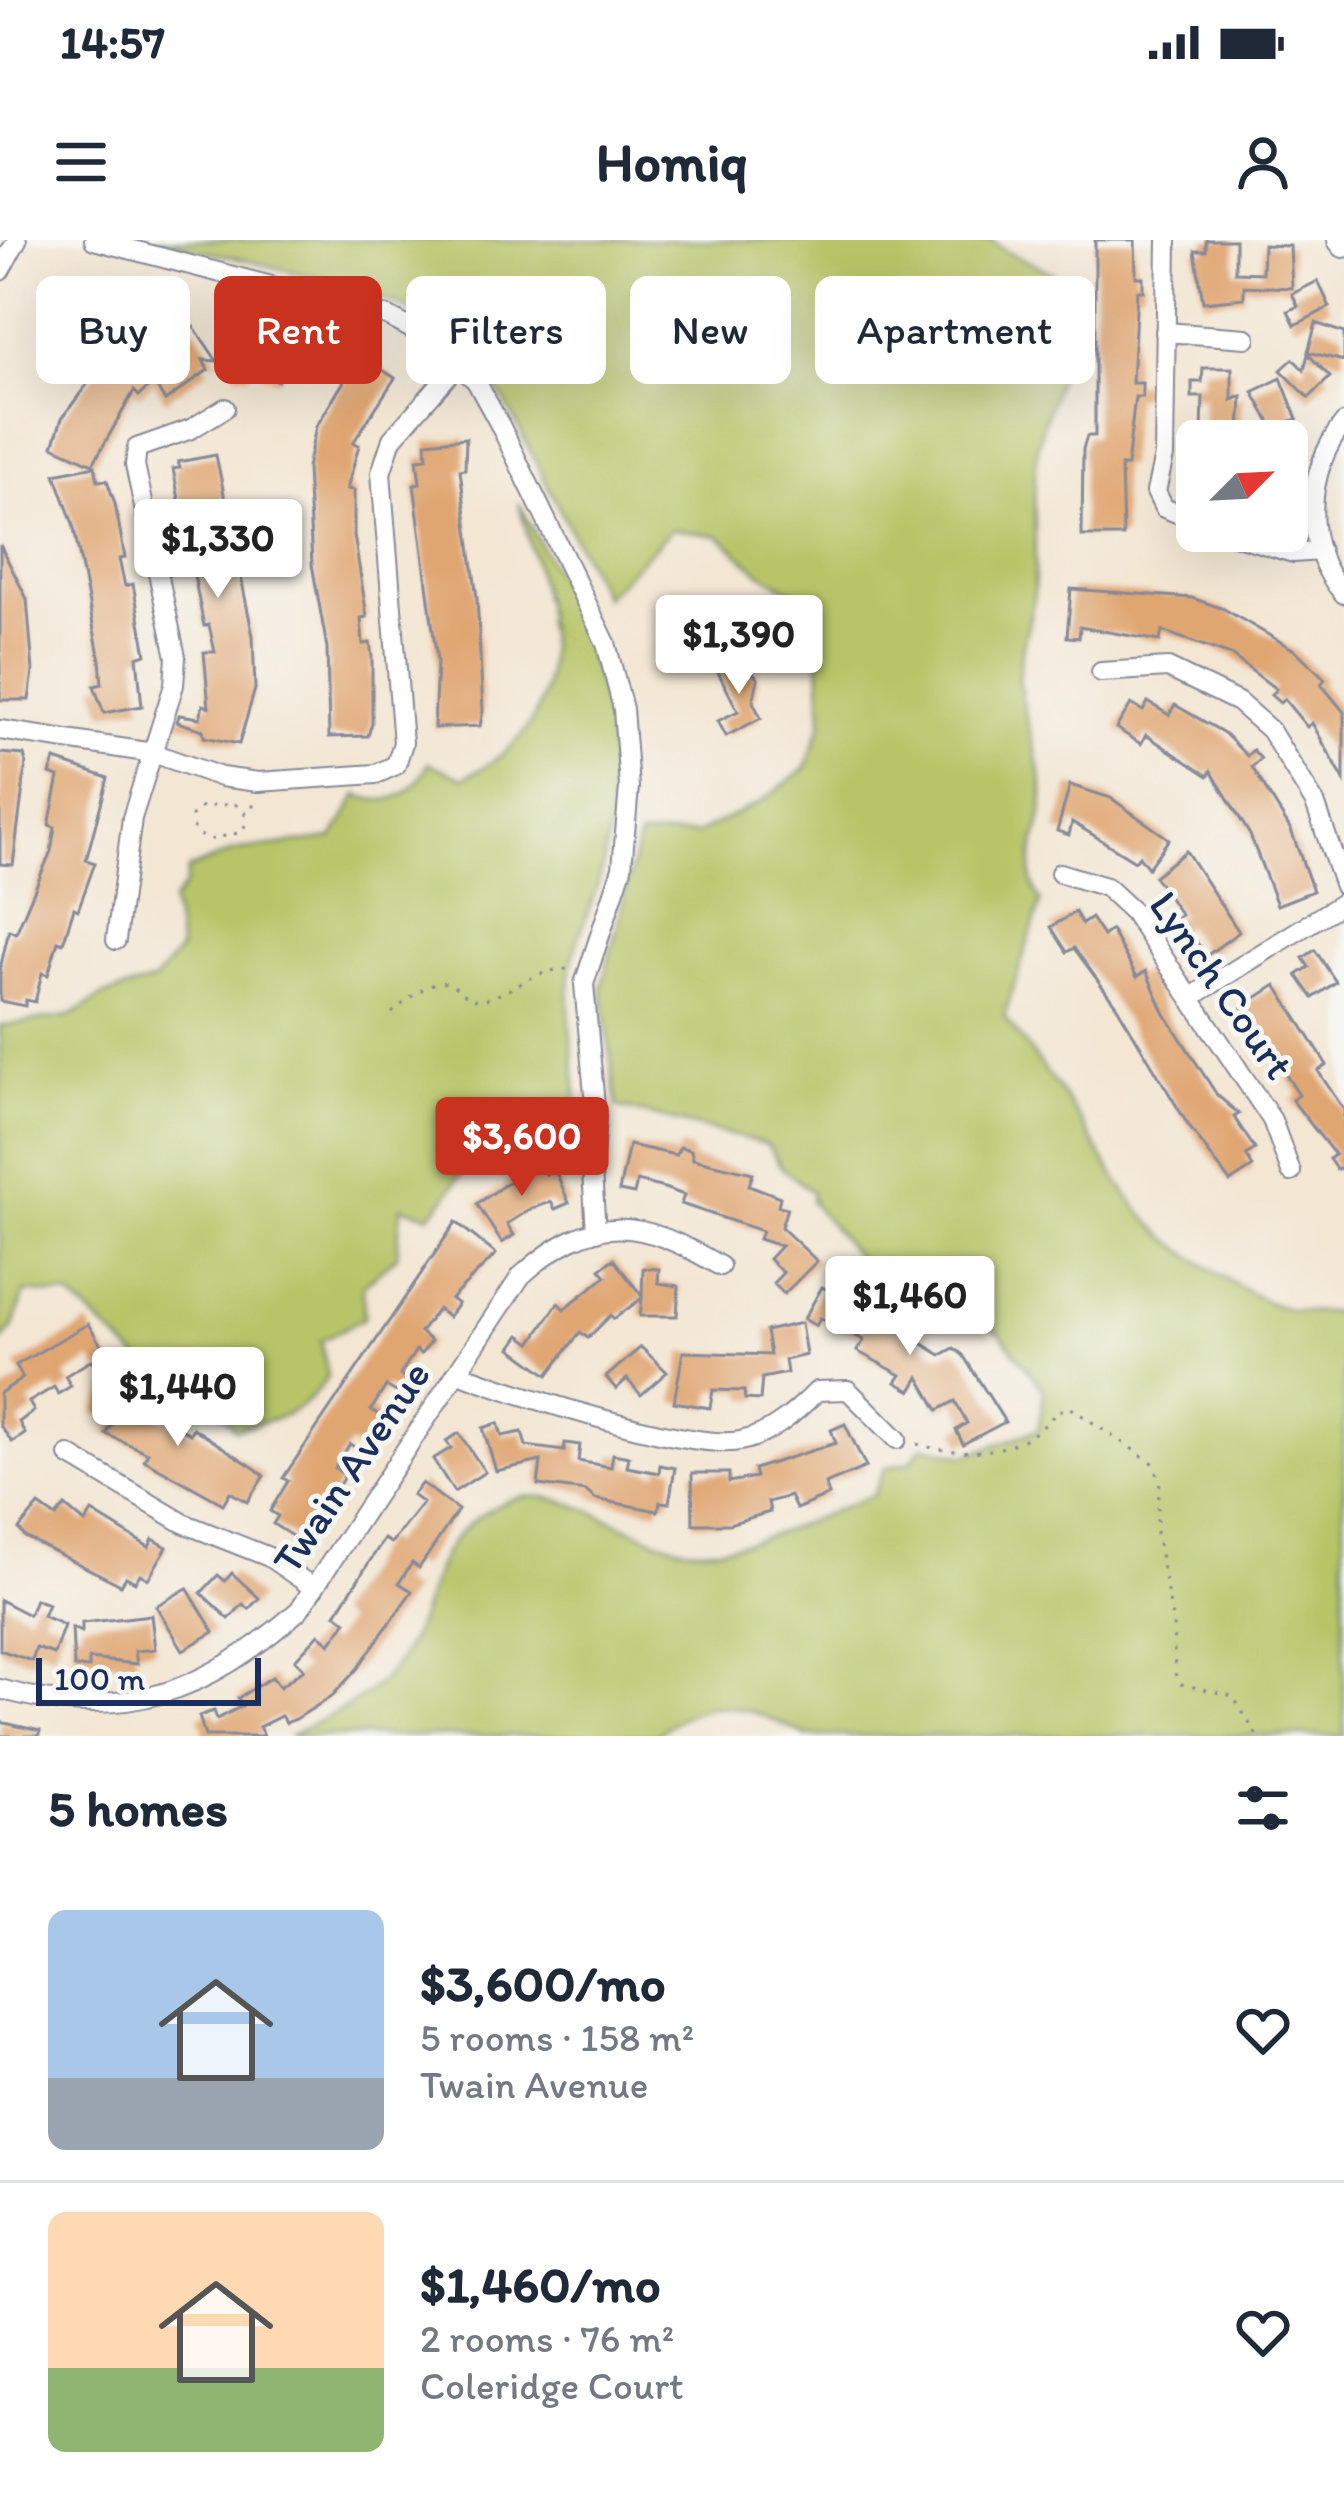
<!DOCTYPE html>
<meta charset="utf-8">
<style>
:root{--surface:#fff;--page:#f2f2f3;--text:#1f2937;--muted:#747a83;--line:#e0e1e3;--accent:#c8321e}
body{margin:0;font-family:Itim,sans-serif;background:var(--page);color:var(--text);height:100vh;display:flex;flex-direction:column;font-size:45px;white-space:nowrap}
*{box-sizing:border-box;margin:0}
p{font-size:39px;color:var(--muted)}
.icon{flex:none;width:66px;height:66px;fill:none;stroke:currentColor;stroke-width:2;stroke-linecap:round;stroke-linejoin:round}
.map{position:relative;height:1496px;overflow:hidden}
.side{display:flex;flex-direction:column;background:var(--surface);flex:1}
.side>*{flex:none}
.hud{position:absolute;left:36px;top:36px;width:1272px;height:108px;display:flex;gap:24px}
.needle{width:78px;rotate:66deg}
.buttons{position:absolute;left:1176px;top:180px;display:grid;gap:24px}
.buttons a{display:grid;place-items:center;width:132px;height:132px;border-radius:18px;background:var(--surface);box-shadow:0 12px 48px #0002;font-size:60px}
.scale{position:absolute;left:36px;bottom:30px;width:225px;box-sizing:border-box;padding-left:12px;border:6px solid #1b2f5e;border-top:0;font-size:33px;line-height:42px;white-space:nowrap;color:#1b2f5e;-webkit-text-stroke:9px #f6f6f2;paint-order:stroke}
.price{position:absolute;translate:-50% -102px;padding:0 27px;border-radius:12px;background:#fff;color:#222;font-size:39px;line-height:78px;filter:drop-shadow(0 3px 6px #0008)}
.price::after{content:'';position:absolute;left:50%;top:72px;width:36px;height:27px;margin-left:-18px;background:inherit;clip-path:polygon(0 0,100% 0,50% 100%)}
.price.active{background:var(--accent);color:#fff}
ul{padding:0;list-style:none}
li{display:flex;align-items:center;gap:36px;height:300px;padding:0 48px}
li+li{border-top:3px solid var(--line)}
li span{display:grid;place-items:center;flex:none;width:336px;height:240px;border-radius:18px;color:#555}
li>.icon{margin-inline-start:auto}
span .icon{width:144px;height:144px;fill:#fffc;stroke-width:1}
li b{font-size:51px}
h2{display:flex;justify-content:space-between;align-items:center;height:144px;padding:0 48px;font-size:51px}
.chip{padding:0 42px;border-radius:18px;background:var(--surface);box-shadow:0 12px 48px #0002;font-size:42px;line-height:108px}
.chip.active{background:var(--accent);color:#fff}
.status{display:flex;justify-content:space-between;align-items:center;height:84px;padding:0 60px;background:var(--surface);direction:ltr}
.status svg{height:33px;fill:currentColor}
header{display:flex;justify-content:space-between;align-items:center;height:156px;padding:0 48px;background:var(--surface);font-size:54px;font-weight:700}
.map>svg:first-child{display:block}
</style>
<div class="status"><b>14:57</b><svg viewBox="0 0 49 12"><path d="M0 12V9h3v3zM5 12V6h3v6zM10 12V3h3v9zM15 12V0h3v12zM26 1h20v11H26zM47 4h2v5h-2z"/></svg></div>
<header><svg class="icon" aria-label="menu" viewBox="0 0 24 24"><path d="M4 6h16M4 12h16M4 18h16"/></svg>Homiq<svg class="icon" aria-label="person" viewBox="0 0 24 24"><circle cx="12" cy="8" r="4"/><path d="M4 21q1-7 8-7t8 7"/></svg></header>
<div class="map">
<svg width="1344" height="1496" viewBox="0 0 1344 1496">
<rect width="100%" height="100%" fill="#f6f6f2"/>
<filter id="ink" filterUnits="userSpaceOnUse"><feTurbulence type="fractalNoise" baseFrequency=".00833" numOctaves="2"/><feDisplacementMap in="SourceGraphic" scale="24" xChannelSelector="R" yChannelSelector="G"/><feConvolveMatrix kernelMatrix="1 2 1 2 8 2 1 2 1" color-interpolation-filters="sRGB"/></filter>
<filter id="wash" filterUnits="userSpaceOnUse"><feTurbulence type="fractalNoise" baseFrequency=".004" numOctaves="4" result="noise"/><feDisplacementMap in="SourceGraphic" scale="48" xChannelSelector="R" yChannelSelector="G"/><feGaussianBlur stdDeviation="2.7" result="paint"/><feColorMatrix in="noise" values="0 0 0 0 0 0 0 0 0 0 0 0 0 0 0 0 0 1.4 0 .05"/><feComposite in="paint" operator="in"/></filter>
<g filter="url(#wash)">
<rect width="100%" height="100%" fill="#f3e6d3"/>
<g fill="#b7c567" stroke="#697a62" stroke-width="3">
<path d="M 158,0 L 992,0 C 1015,25 1069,25 1075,64 C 1079,92 1044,171 1038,205 C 1030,257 1039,310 1033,361 C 1030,385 1019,409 1019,433 C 1021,474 1039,511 1043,550 C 1047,592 1016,625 1041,662 L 1004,777 C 1032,814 1063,851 1086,890 C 1132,966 1145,989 1223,1037 C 1271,1066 1287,1076 1344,1071 L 1344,1496 L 807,1496 C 750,1468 709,1447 656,1496 L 289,1496 C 331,1474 370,1462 399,1420 C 440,1358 421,1297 508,1261 C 563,1238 642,1309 700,1309 C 757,1308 820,1275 873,1255 L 885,1228 L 910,1222 L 923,1206 L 966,1216 L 1039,1189 L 1044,1150 L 999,1092 L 934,1063 L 859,1019 L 811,961 L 812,952 L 782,928 L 767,904 L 617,867 L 602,747 L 639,597 L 696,594 L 761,562 L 806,528 L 822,482 L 819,418 L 793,352 L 759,332 L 719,296 L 672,289 L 604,357 L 507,165 L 481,125 L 487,112 L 473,98 L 460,103 C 395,43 245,23 158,0 Z"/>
<path d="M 519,263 C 584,386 633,485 602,629 C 594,664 574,698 570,734 C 564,785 581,838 575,889 L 546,877 C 517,891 486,906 465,930 C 451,946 447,961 429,975 L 401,967 L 397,1016 L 363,1046 L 364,1078 L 321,1101 L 328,1136 C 302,1177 279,1177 235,1189 L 205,1152 L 163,1141 L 70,1056 L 25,1052 L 14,1086 L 0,1103 L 0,786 L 70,776 L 105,755 L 155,741 L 180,709 L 172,662 L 185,645 L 188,630 L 234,611 L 333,598 L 358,555 C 392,569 415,552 429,523 L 463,538 C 589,479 547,371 519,263 Z"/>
</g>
<g id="blocks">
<g fill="#e0a672">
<path d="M 1095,0 L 1135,0 L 1136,37 L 1143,37 L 1143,51 L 1137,51 L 1132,143 L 1142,143 L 1142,157 L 1135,157 L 1127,226 L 1121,226 L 1123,296 L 1082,296 L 1083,209 L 1087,196 L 1095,196 Z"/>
<path d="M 1206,0 L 1235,0 L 1235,32 L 1262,33 L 1263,5 L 1290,6 L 1292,48 L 1244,46 L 1244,58 L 1203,62 L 1195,11 L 1206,11 Z"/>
<path d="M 1318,41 L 1330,67 L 1295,85 L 1288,71 L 1298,66 L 1292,54 Z"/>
<path d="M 225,82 L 273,89 L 299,103 L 278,141 L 251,128 L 250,135 L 235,133 L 236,123 L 221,122 Z"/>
<path d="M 1316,83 L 1344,93 L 1344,121 L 1308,112 Z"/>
<path d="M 194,87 L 217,121 L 203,120 L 208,130 L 165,161 L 154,142 L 139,156 L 134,151 L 93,224 L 53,206 L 62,178 L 106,119 L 119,112 L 133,127 Z"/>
<path d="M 1308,114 L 1330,137 L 1309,158 L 1281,130 L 1293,119 L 1304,130 Z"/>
<path d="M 360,115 L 395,138 L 353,203 L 359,205 L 347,249 L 354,250 L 354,295 L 367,377 L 361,378 L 363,404 L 370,403 L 372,417 L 372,483 L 368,496 L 329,497 L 327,408 L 312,324 L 307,228 L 316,187 Z"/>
<path d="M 1203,128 L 1232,128 L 1232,160 L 1242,156 L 1240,193 L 1202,192 L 1203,157 L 1192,157 L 1192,142 L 1202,142 Z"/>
<path d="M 1281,138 L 1297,179 L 1273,188 L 1253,152 Z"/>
<path d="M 466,198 L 465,229 L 460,230 L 477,358 L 483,471 L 480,486 L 434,488 L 437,421 L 414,244 L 420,243 L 417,219 L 427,218 L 426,202 Z"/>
<path d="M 216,215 L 253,396 L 255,449 L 239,504 L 204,497 L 203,490 L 177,482 L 179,475 L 200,478 L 203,465 L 209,467 L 204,412 L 215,412 L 209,385 L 204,386 L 173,229 L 180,228 L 178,222 Z"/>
<path d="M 95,226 L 98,241 L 107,240 L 115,264 L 125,318 L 119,319 L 125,346 L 133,344 L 146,414 L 137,417 L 142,466 L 104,473 L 94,446 L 102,444 L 100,420 L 73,284 L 55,234 Z"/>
<path d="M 0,305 L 27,359 L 33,431 L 29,460 L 0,460 Z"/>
<path d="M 1071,349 L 1192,358 L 1224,369 L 1296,411 L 1325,439 L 1321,444 L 1344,472 L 1344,540 L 1312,483 L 1307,487 L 1284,459 L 1280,463 L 1271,455 L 1276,449 L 1231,415 L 1162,391 L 1160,401 L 1080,387 L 1079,398 L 1067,397 Z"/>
<path d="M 727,420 L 730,427 L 750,429 L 758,439 L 753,462 L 761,478 L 726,496 L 718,481 L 738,471 L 715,426 Z"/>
<path d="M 1148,462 L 1169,475 L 1175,465 L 1224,493 L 1247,516 L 1253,510 L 1261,519 L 1252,527 L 1291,590 L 1313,651 L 1277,665 L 1250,595 L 1211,531 L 1208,536 L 1146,495 L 1141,504 L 1116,488 L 1131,464 L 1143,471 Z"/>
<path d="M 0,513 L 24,515 L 26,523 L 13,625 L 0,624 Z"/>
<path d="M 55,520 L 108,538 L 86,620 L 95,623 L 78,670 L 74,668 L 63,703 L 58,701 L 48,735 L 42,733 L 35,762 L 26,760 L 25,766 L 0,761 L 0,729 L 9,690 L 16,693 L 51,611 L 55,587 L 49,585 L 59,537 L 50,534 Z"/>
<path d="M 1070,545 L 1111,558 L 1169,599 L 1148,628 L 1139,616 L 1135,621 L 1072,582 L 1069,595 L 1057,591 Z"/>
<path d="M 1186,611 L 1239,692 L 1206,716 L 1186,686 L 1181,689 L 1174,679 L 1181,675 L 1154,636 Z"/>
<path d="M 1075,672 L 1082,684 L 1091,678 L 1103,696 L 1111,690 L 1137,737 L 1146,731 L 1165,774 L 1217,855 L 1239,874 L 1234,877 L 1255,909 L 1246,915 L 1253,927 L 1230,942 L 1188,885 L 1116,765 L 1074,708 L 1067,712 L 1051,687 Z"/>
<path d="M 1315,710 L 1336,742 L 1313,758 L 1297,735 L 1309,727 L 1303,718 Z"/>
<path d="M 1276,745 L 1327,825 L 1318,831 L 1344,870 L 1344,929 L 1336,929 L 1329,919 L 1335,915 L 1292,860 L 1299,855 L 1242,767 Z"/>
<path d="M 629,905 L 676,915 L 680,907 L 691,910 L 693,919 L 753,933 L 749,945 L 780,957 L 778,966 L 787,968 L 781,987 L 817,1021 L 784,1054 L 773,1043 L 783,1033 L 769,1019 L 781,1006 L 759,999 L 762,991 L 681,964 L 684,955 L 664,948 L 637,941 L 634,954 L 619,951 Z"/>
<path d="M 542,926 L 546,934 L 555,930 L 569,963 L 555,969 L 551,962 L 532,968 L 507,984 L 514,995 L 502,1003 L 477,964 L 517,936 Z"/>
<path d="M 456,982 L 496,1014 L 451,1059 L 458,1064 L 448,1077 L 438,1069 L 420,1092 L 431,1101 L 421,1114 L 416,1110 L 400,1135 L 407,1140 L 398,1153 L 386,1146 L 371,1170 L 383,1177 L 361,1211 L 350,1204 L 335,1228 L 345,1235 L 327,1265 L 320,1261 L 305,1286 L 311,1290 L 303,1303 L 273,1284 L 278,1276 L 270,1271 L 288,1241 L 283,1238 Z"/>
<path d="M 613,1019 L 642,1056 L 643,1028 L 659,1029 L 658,1043 L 679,1046 L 677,1076 L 640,1076 L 642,1058 L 614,1079 L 611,1075 L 588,1098 L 580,1092 L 548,1135 L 511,1108 L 520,1095 L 531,1103 L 558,1063 L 564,1069 L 606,1036 L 600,1029 Z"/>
<path d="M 835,1043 L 887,1072 L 895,1080 L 892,1085 L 941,1115 L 954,1108 L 963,1115 L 1005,1182 L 963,1204 L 956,1190 L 967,1183 L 955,1161 L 938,1170 L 919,1137 L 911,1151 L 896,1142 L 901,1135 L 857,1111 L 864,1100 L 820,1078 L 816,1086 L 804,1079 L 822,1047 L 830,1051 Z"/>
<path d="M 801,1083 L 806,1115 L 785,1120 L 787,1133 L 762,1138 L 760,1160 L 745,1159 L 744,1151 L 713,1150 L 710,1168 L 674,1162 L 683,1112 L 770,1115 L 766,1091 Z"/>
<path d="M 88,1084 L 112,1123 L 99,1131 L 92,1120 L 65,1136 L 71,1146 L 58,1154 L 54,1147 L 29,1162 L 34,1171 L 19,1182 L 25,1194 L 12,1202 L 0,1185 L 0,1153 L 23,1138 L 16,1125 Z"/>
<path d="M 641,1107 L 667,1132 L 641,1155 L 627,1139 L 616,1149 L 606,1137 Z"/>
<path d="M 110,1142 L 163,1179 L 190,1194 L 193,1188 L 256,1229 L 264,1236 L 247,1262 L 230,1252 L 223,1264 L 144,1220 L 148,1213 L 106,1194 L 113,1182 L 94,1172 Z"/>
<path d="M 498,1183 L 502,1196 L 522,1192 L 526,1206 L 564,1211 L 565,1203 L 580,1205 L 578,1221 L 611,1227 L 613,1214 L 629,1217 L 627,1227 L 659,1233 L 660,1225 L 675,1228 L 669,1263 L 660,1262 L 658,1271 L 595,1259 L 586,1251 L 538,1245 L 541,1221 L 496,1231 L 483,1188 Z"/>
<path d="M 845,1184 L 866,1227 L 825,1244 L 829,1255 L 796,1269 L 790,1256 L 768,1262 L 770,1272 L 729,1284 L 693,1284 L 692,1233 L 729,1233 L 729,1242 L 756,1237 L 754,1229 L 836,1203 L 831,1190 Z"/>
<path d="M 459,1193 L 485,1232 L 454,1252 L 433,1219 L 451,1208 L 446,1201 Z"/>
<path d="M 422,1243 L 458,1270 L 419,1328 L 412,1323 L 399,1343 L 412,1351 L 357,1429 L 332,1456 L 296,1479 L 286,1483 L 281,1476 L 259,1487 L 264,1496 L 205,1496 L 199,1476 L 214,1471 L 217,1479 L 242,1466 L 238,1458 L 272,1437 L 280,1447 L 304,1429 L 295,1420 L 319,1394 L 330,1404 L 346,1382 L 336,1374 L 384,1299 L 391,1303 L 423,1263 L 412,1255 Z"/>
<path d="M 39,1265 L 56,1277 L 65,1266 L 85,1283 L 92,1272 L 149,1307 L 153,1299 L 167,1307 L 148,1339 L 140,1334 L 135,1342 L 126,1337 L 121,1345 L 25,1297 L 19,1289 Z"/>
<path d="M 232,1333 L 259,1358 L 249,1369 L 243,1364 L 229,1379 L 201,1353 L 218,1335 L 225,1341 Z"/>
<path d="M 187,1348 L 214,1392 L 183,1410 L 156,1366 Z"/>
<path d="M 35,1359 L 48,1364 L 43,1376 L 64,1385 L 54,1414 L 36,1408 L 32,1421 L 0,1410 L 0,1360 L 29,1375 Z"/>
<path d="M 151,1375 L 155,1409 L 135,1411 L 137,1424 L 89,1419 L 89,1428 L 74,1427 L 72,1388 L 82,1392 L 82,1383 Z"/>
<path d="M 0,1482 L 40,1491 L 39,1496 L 0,1496 Z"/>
</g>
</g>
</g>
<g filter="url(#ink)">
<use href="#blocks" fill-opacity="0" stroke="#878a98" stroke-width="3"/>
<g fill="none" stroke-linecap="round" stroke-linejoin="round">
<g stroke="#878a98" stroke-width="22">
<g id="minor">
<path d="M 94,0 L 387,76 L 433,100 L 458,124 L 476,141 L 500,185 L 606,403 L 623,469 L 629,547 L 622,628 L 584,744 L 596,877 L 592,932 L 596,992"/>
<path d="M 1167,0 L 1164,216 L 1156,252 L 1164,268 L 1197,281"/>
<path d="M 0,31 L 17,0"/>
<path d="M 1165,92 L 1246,98"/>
<path d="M 1344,183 C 1305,230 1301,308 1344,354"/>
<path d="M 1220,291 L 1293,313 L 1320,311"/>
<path d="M 1101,432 L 1168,428 L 1238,462 L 1270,490 L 1315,563 L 1344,646"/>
<path d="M 0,490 L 153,513 L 221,537 L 258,542 L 376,534 L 396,525 L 403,503 L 381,233 L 392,199 L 458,124"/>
<path d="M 1060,633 L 1106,647 L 1133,672 L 1272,880 L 1291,932"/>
<path d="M 116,700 L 132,578 L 174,445 L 176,417 L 135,225 L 137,208 L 191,189 L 225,168"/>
<path d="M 1193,756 L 1344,662"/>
<path d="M 457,1132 C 508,1153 691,1211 740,1201 C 771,1195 796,1172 817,1151 L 848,1150 L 897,1199"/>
<path d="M 69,1215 L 183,1283 L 269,1317 L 314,1348"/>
<path d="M 0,1449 C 123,1484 206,1453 299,1370 L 521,1036 C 593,970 641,979 720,1026"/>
</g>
</g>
<g stroke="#878a98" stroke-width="28">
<path id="major" d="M 1340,0 L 1344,5"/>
</g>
<g stroke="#878a98" stroke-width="3" stroke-dasharray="3 9" stroke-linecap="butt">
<path d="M 245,573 L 245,586 L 238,593 L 208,600 L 194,591 L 192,576 L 202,567 L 235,564 L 245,573 L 253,569 L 253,557"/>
<path d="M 392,773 C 466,706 449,773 492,757 C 523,746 537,728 572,729"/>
<path d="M 917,1204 C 966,1218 1024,1216 1057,1171 L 1071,1168 L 1153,1223 L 1160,1240 L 1156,1293 L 1173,1383 L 1175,1434 L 1181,1444 L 1233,1456 L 1257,1496"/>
</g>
<use href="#minor" stroke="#fff" stroke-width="18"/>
<use href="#major" stroke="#fff" stroke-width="24"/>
</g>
</g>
<g text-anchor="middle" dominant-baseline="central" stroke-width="10" stroke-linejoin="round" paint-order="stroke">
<g font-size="42" fill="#1b2f5e" stroke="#f6f6f2">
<text transform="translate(1222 745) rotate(55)">Lynch Court</text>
<text transform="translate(351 1227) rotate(-56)">Twain Avenue</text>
</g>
</g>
</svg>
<div class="buttons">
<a><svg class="needle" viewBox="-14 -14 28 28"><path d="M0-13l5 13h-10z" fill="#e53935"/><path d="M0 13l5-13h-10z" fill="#747a83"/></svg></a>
</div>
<div class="scale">100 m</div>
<b class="price" style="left:218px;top:361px">$1,330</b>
<b class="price" style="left:739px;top:457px">$1,390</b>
<b class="price active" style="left:522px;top:959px">$3,600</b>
<b class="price" style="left:910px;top:1118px">$1,460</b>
<b class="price" style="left:178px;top:1209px">$1,440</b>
<div class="hud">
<a class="chip">Buy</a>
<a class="chip active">Rent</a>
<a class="chip">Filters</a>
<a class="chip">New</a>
<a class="chip">Apartment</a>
</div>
</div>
<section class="side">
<h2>5 homes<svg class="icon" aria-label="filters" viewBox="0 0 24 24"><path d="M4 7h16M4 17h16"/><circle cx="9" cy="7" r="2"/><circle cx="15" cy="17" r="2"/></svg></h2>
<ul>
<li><span style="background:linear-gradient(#a9c7e8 70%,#9aa5b1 0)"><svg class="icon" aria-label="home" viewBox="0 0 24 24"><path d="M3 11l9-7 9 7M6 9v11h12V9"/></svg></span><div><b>$3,600/mo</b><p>5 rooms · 158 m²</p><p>Twain Avenue</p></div><svg class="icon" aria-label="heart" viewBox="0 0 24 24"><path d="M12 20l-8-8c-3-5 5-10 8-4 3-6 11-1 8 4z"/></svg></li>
<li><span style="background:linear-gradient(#ffd9b3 65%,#8fb573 0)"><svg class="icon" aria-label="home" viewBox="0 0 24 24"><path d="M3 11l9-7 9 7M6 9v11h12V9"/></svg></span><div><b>$1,460/mo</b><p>2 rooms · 76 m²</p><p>Coleridge Court</p></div><svg class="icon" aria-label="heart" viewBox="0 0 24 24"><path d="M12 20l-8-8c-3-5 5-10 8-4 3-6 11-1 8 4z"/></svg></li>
</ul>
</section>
